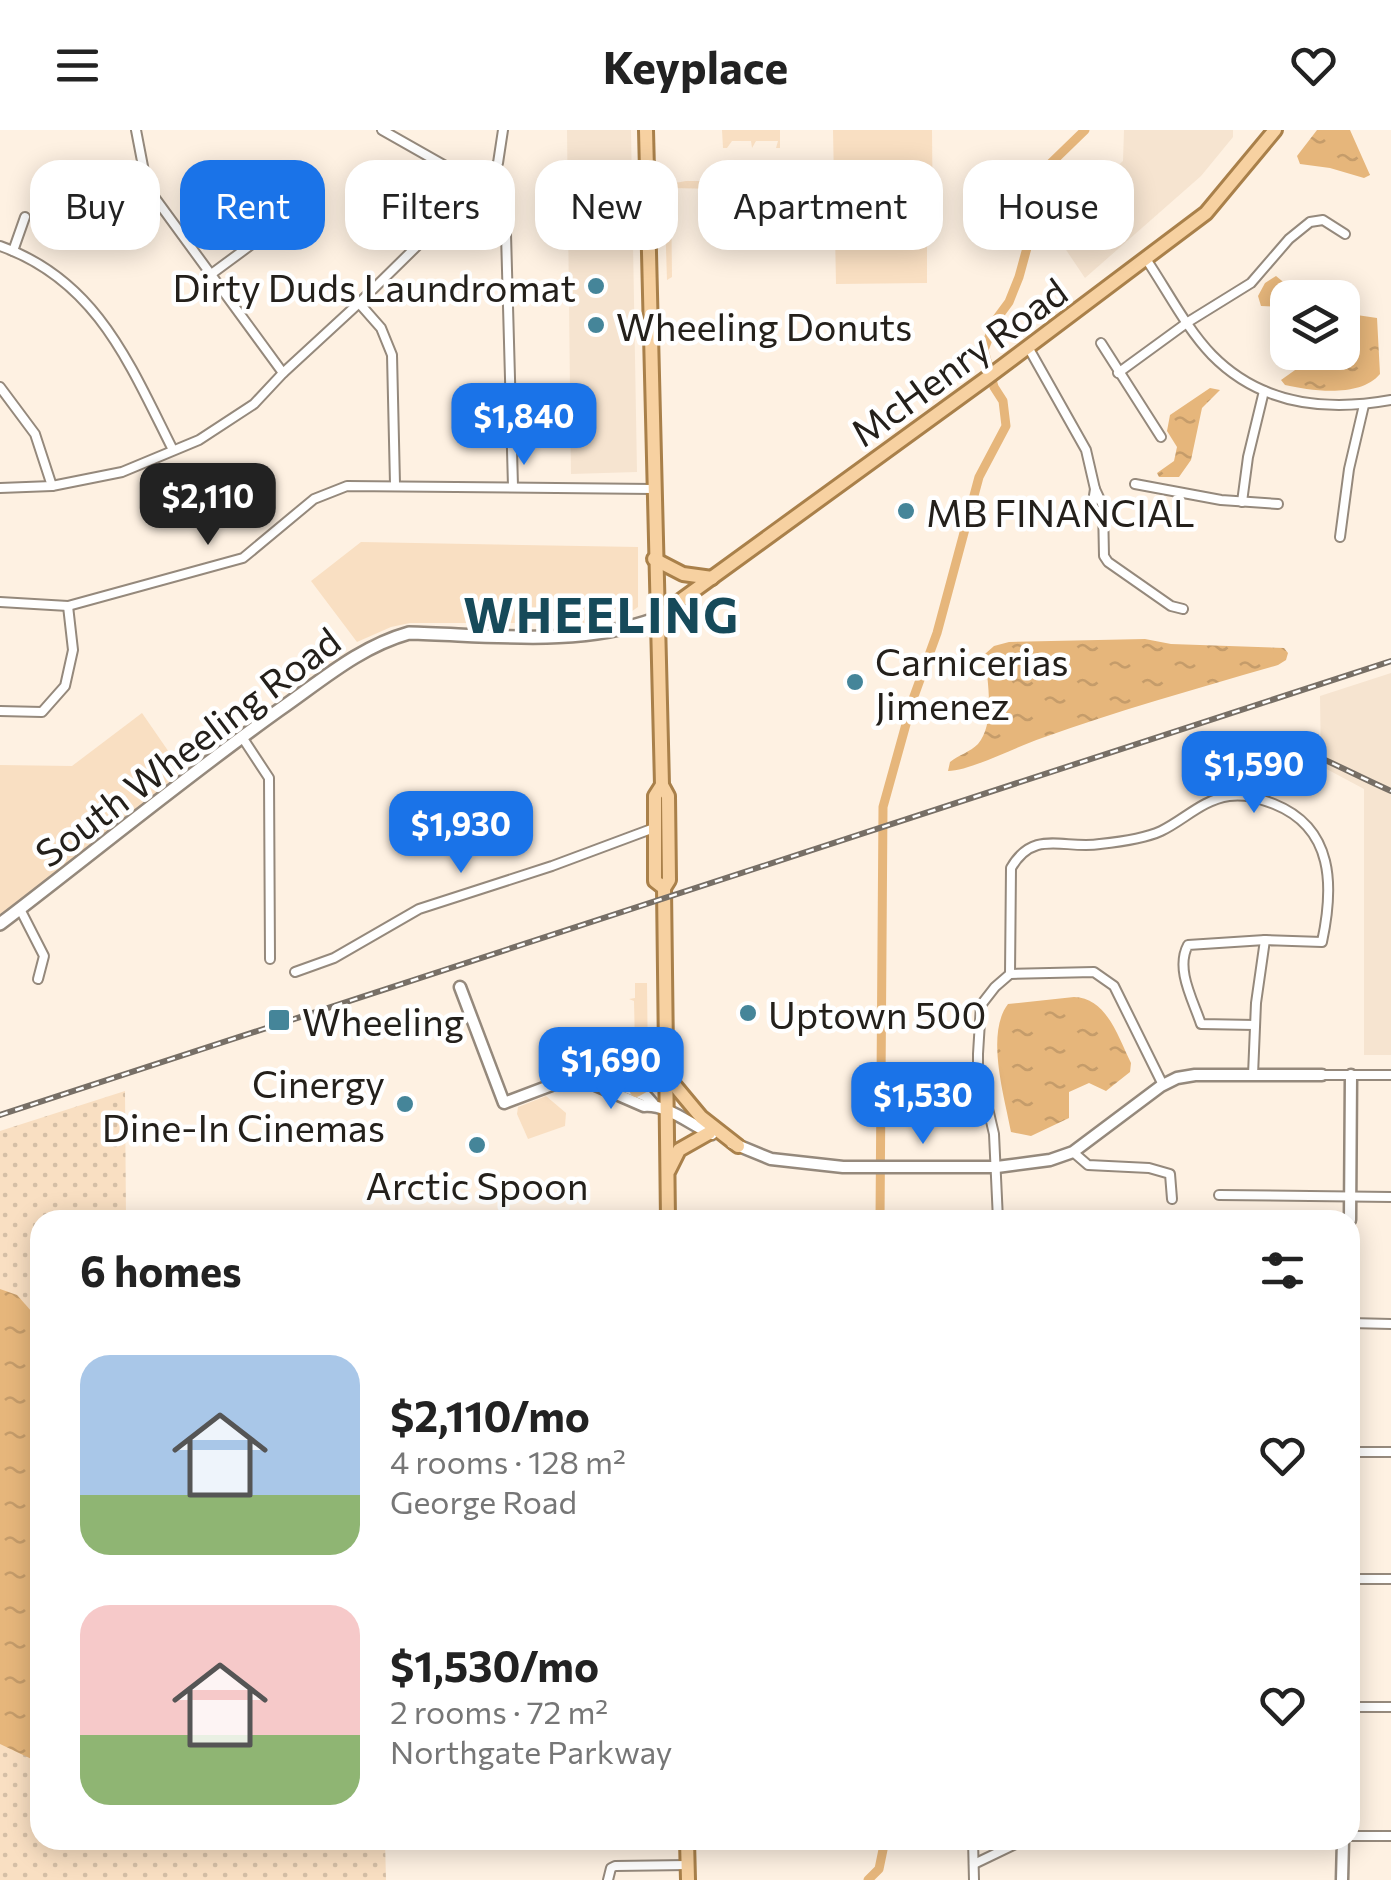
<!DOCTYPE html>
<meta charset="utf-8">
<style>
:root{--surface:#fff;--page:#f6f6f6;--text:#222;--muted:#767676;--accent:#1a73e8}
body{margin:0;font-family:Commissioner,sans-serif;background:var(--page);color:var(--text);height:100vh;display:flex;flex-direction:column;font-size:38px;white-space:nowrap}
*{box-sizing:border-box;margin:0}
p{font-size:32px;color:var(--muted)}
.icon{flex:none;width:55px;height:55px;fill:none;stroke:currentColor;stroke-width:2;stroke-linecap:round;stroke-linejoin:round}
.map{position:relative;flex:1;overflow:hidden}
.side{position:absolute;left:30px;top:1080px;width:1330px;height:640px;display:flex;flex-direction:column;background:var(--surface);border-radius:30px;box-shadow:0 5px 25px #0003}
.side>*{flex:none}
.hud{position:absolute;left:30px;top:30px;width:1332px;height:90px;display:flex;gap:20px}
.tools{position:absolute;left:1270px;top:150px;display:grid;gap:20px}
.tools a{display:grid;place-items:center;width:90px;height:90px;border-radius:20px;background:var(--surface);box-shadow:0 5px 25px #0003;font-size:50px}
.price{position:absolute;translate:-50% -85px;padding:0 22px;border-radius:20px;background:var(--accent);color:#fff;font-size:32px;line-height:65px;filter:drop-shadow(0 2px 5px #0008)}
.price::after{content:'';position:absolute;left:50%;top:60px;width:30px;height:22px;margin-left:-15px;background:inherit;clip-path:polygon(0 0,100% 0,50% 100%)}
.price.selected{background:#222;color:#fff}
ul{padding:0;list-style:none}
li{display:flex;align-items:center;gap:30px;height:250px;padding:0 50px}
li span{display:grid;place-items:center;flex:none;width:280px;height:200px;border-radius:30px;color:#555}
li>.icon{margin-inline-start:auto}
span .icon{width:120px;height:120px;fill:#fffc;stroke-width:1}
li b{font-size:42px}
h2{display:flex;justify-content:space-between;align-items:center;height:120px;padding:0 50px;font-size:42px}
.pill{padding:0 35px;border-radius:30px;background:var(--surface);box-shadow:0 5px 25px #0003;font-size:35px;line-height:90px}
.pill.selected{background:var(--accent);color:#fff}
header{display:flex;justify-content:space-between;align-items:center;height:130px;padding:0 50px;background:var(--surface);font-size:45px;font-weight:700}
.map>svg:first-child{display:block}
</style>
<header><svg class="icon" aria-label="menu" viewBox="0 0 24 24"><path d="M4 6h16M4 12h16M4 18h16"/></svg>Keyplace<svg class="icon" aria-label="heart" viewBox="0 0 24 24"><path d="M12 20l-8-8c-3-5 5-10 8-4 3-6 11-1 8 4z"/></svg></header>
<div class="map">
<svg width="1391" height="1750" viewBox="0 0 1391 1750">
<defs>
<pattern id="park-dots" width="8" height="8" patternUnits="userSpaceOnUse" patternTransform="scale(2.5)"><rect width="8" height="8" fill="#f9dfc2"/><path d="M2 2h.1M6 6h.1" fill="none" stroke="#d5bfa6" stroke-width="1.8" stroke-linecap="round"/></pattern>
<pattern id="water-ripples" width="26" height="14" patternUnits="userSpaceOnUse" patternTransform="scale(2.5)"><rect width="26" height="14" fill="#e6b67b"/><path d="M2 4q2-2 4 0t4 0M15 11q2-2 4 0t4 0" fill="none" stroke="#c59c6a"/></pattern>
</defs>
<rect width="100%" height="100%" fill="#fef1e2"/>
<g fill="#f6e4d0">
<path d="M 567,0 L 631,0 L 637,342 L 571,344 Z"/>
<path d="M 1124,0 L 1233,0 L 1233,7 L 1201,46 L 1085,148 L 1054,102 L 1069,79 L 1123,31 Z"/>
<path d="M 1391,543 L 1391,925 L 1364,925 L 1364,659 L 1321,636 L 1320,566 Z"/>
</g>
<g fill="#f9dfc2">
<path d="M 722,0 L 780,0 L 780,18 L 776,18 L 778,11 L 756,11 L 752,18 L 751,11 L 732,11 L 727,18 L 723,18 Z"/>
<path d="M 833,0 L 932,0 L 933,109 L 927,110 L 927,153 L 836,154 Z"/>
<path d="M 686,51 L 713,51 L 718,59 L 671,58 L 672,147 L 667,150 L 664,55 Z"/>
<path d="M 361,412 L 638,417 L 638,477 L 625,486 L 599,493 L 410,493 L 391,497 L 357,512 L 311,451 Z"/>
<path d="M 142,583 L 182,641 L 128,688 L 0,786 L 0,635 L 72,636 Z"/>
<path d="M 635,853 L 647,853 L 648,942 L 628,943 L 627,918 L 635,916 L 634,871 L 629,869 L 635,868 Z"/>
<path d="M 546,966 L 566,983 L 565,996 L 528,1009 L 517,984 L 518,977 Z"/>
</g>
<path fill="url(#park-dots)" d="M 125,961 L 126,1090 L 40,1090 L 40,1710 L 385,1710 L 386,1750 L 0,1750 L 0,1001 Z"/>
<g fill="url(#water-ripples)">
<path d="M 1317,0 L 1350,0 L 1370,45 L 1364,48 L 1330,38 L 1300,34 L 1297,26 Z"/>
<path d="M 1276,146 C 1292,159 1300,167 1321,160 L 1330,167 L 1288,168 L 1287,177 L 1261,176 L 1258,166 L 1265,153 Z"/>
<path d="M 1343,177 L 1350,184 L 1377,188 L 1380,244 C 1360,268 1312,261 1285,255 L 1281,250 L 1319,223 L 1342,222 Z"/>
<path d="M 1210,258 L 1220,260 L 1202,278 L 1191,330 L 1179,347 L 1159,347 L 1157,343 L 1174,331 L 1177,317 L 1167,301 L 1170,285 Z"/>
<path d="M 1145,509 L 1171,514 L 1284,518 L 1288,523 L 1286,530 L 1278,535 C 1199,558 1120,580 1042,608 C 1018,616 970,641 948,641 L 950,632 C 959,625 970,622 978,614 C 996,593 987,550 985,524 L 994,516 L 1009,512 Z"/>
<path d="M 1074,867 C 1107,868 1118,907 1131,933 L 1130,942 L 1106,961 L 1089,953 L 1069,962 L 1069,988 L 1031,1006 L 1011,1002 C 1005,968 985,904 1008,874 Z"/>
<path d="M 0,1159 L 17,1165 L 40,1191 L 40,1633 L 0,1614 Z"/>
</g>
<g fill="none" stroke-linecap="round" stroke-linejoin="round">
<g stroke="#e6b67b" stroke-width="9">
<path d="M 880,1090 L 883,677 L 913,569 L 937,503 L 979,347 L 1006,296 L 1003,271 L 994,257 L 984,220 L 995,191 L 1009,172 L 1019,147 L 1050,34 L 1085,0"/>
<path d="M 868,1750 L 879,1739 L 885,1710"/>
</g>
<g stroke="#95897c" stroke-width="12">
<g id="minor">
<path d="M 136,0 L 147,57 L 283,243"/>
<path d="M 382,0 L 479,55 L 501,76 L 506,104 L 513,356"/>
<path d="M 0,116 C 97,150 130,235 173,320"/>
<path d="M 13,121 L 25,87"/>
<path d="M 1146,129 C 1167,160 1186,198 1212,225 C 1261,275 1325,282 1391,270"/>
<path d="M 210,145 L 286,89 L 297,71"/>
<path d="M 359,173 L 381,198 L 392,225 L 395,354"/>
<path d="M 1101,213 L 1161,307"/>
<path d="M 1028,217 L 1086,320 L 1095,359 L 1103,376 L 1104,426 L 1108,432 L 1171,476 L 1183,479"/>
<path d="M 1118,243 L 1188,192 L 1251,153 L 1289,109 L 1310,92 L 1323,90 L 1345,104"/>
<path d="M 0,257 L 35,304 L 52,356"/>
<path d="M 1135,354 L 1221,370 L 1278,374"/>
<path d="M 0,358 L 52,356 L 122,342 L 199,310 L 254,274 L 283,243 L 359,173 L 479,55 L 498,33 L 503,0"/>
<path d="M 1242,372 L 1248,327 L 1264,261"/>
<path d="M 1092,378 L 1095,359"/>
<path d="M 1340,407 L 1349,339 L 1364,275"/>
<path d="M 0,472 L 68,476 L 243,428 L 314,369 L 347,356 L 653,359"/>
<path d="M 0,581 L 42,582 L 65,556 L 73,520 L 68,476"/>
<path d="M 242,607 L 269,648 L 270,829"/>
<path d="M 20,779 L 44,826 L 38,849"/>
<path d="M 295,842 L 334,828 L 419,779 L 552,736 L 654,698"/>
<path d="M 1010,844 L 1011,738 C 1034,698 1065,720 1100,714 C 1119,712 1144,709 1161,701 C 1184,690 1202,670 1229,666 C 1246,664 1258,668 1274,674 C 1334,698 1334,756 1322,812 L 1265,810 L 1256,873 L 1253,945"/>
<path d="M 1255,895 L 1201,894 C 1193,870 1175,839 1188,815 L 1265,810"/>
<path d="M 1322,945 L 1391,945"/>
<path d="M 1073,1022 L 1088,1035 L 1149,1038 L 1170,1044 L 1172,1069"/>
<path d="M 1219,1065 L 1391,1067"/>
<path d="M 998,1090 L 994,1004 L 987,974 L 978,956 L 978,924 L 981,875 L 995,857 L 1010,844 L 1094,842 L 1114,856 L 1163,955"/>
<path d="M 1350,1193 L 1391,1194"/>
<path d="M 1350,1322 L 1391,1322"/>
<path d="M 1350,1449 L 1391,1449"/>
<path d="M 1350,1577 L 1391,1577"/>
<path d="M 1350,1706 L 1391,1706"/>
<path d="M 973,1710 L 974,1750"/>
<path d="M 974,1734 L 1024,1710"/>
<path d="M 608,1750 L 611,1738 L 615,1736 L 687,1735"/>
</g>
</g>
<g stroke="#95897c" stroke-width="15">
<g id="tertiary">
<path d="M 460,857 L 504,973 L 573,947 L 595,944 L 646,966 L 653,974"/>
<path d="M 588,947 L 591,953 L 644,976 C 667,974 691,995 712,1004"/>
<path d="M 732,1013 L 771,1029 L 843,1037 L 997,1037 L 1050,1030 L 1073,1022 L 1161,956 L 1177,948 L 1195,945 L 1322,945"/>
<path d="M 1350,1090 L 1351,945"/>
<path d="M 1342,1750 L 1343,1710"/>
</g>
</g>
<g stroke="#95897c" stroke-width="16">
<path id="secondary" d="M 0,794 C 93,723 184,648 279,580 C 321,551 359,517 409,503 C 491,505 578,517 655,489"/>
</g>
<g stroke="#a9804a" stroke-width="18">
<g id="primary">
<path d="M 646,0 L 662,655 L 668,666 L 669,750 L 664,758 L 668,1090"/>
<path d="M 654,429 L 683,444 L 712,448"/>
<path d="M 655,489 L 984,250 L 1206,83 L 1275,0"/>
<path d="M 662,655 L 655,666 L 655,751 L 664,758"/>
<path d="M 666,945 L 701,987 L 738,1016"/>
<path d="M 636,961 L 652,952 L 665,933"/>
<path d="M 669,1040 L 679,1020 L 709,1003"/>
<path d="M 687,1710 L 688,1750"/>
</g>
</g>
<use href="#minor" stroke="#fff" stroke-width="8"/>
<use href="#tertiary" stroke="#fff" stroke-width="10"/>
<use href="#secondary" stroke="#fff" stroke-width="11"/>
<use href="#primary" stroke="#f7d1a1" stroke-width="12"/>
<g stroke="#776f66" stroke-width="6">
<g id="rail">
<path d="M 1193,607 C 1273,595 1321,630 1391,661"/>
<path d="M 0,985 L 1391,531"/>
</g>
</g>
<use href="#rail" stroke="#fff" stroke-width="2.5" stroke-dasharray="8" stroke-linecap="butt"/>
</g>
<g fill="#458599" stroke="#fff" stroke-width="4">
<circle cx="596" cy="156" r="10"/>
<circle cx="596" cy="195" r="10"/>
<circle cx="906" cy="381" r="10"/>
<circle cx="855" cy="552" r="10"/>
<circle cx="748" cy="883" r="10"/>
<rect x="267" y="878" width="24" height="24" rx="5"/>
<circle cx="405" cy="974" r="10"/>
<circle cx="477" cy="1015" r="10"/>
</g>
<g text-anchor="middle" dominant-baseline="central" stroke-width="9" stroke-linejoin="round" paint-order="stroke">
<g font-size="38" fill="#24201b" stroke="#fff" text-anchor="start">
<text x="576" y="156" text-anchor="end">Dirty Duds Laundromat</text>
<text x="616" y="195">Wheeling Donuts</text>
<text x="926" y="381">MB FINANCIAL</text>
<text x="875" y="530">Carnicerias<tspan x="875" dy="44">Jimenez</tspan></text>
<text x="768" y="883">Uptown 500</text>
<text x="302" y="890">Wheeling</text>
<text x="385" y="952" text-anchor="end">Cinergy<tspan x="385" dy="44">Dine-In Cinemas</tspan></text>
<text x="477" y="1054" text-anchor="middle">Arctic Spoon</text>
</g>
<g font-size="38" fill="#24201b" stroke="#fff">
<text transform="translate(958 231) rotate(-36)">McHenry Road</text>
<text transform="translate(187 616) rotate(-37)">South Wheeling Road</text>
</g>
<g font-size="48" font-weight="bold" letter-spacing="2.5" fill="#164a5a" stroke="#fff">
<text x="602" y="483">WHEELING</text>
</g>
</g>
</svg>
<div class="tools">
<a><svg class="icon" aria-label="layers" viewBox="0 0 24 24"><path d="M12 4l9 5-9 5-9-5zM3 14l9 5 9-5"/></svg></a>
</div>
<b class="price" style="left:524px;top:338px">$1,840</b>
<b class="price selected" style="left:208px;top:418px">$2,110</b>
<b class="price" style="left:1254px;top:686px">$1,590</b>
<b class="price" style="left:461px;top:746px">$1,930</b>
<b class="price" style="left:611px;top:982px">$1,690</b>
<b class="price" style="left:923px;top:1017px">$1,530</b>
<div class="hud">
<a class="pill">Buy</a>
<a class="pill selected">Rent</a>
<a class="pill">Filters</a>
<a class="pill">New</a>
<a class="pill">Apartment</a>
<a class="pill">House</a>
</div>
<section class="side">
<h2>6 homes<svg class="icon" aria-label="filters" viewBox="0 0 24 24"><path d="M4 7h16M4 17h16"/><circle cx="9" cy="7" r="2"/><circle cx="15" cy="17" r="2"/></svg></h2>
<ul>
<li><span style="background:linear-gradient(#a9c7e8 70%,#8fb573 0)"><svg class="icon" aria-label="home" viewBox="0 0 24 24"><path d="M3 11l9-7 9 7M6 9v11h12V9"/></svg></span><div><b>$2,110/mo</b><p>4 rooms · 128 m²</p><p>George Road</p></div><svg class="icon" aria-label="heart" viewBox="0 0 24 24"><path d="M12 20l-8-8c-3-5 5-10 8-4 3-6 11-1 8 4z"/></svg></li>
<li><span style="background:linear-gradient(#f6c9c9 65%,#8fb573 0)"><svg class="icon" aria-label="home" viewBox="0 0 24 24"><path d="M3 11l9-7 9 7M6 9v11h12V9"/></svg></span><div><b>$1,530/mo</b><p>2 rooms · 72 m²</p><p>Northgate Parkway</p></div><svg class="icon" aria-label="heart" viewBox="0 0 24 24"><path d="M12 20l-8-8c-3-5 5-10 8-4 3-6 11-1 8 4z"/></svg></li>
</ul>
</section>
</div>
